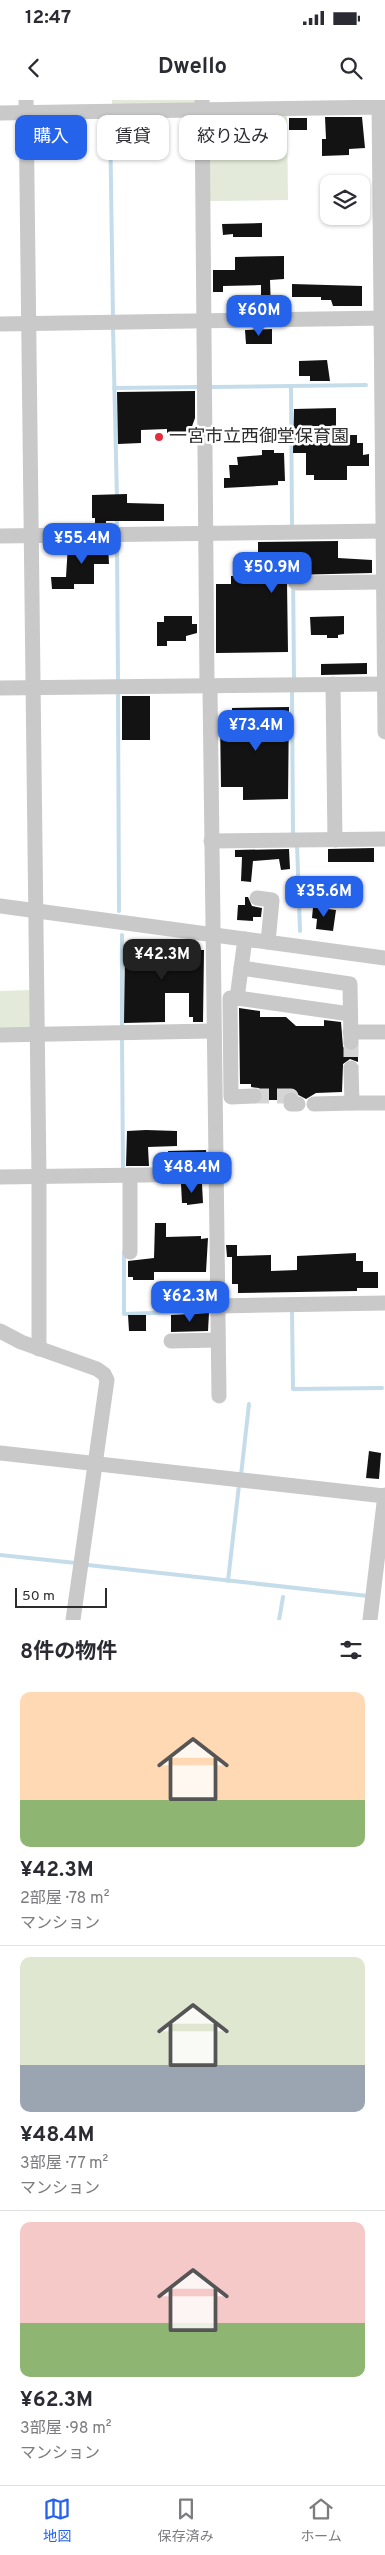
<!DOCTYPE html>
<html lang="ja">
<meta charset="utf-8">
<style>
:root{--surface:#fff;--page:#f7f7f7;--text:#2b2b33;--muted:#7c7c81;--line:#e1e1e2;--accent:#2563eb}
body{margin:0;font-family:Overpass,"Noto Sans JP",sans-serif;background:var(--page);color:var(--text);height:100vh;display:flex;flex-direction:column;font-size:19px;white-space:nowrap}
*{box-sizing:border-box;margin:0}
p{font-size:16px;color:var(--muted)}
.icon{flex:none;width:28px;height:28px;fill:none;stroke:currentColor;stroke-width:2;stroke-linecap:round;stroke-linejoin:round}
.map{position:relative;height:1520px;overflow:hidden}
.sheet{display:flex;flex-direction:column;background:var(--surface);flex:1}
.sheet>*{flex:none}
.hud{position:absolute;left:15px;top:15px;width:355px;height:45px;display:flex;gap:10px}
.buttons{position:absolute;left:320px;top:75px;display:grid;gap:10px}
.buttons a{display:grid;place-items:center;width:50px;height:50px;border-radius:10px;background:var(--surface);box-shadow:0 1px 4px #0004;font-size:25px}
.scale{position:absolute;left:15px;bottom:12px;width:92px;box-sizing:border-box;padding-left:5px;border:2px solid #2c2c2c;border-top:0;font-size:14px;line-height:18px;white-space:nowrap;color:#2c2c2c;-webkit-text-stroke:4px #fff;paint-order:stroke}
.price{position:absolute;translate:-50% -42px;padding:0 11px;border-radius:10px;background:var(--accent);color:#fff;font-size:16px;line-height:32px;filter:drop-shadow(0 1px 2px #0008)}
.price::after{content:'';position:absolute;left:50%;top:30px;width:15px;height:11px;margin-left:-8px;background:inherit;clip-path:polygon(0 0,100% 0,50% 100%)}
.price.on{background:#222;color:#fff}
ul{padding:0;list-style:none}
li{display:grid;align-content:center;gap:10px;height:265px;padding:0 20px}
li+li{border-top:1px solid var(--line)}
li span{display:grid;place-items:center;height:155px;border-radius:10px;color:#555}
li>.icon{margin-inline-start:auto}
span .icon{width:90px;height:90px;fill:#fffc;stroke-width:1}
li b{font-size:21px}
h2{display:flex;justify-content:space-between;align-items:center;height:60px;padding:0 20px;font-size:21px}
.chip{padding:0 18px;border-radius:10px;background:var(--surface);box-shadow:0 1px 4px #0004;font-size:18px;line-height:45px}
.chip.on{background:var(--accent);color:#fff}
.status{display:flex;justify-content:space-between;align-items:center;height:35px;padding:0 25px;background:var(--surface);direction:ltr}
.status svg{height:14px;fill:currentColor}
header{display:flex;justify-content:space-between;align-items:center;height:65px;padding:0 20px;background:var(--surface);font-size:22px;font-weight:700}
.menu{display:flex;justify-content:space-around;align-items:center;height:70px;border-top:1px solid var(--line);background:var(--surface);font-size:14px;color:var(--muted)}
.menu a{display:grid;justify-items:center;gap:2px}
.menu .on{color:var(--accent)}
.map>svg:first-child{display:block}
</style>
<div class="status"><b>12:47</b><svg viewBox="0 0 49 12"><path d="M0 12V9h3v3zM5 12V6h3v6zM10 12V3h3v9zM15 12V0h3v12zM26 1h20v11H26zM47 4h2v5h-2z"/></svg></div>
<header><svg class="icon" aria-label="back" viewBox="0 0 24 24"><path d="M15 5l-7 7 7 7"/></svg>Dwello<svg class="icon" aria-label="search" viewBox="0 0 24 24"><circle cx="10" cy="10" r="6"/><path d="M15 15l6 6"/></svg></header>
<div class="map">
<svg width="385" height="1520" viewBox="0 0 385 1520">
<rect width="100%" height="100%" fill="#fff"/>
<g fill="#e3ead9">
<path d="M 112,0 L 198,0 L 198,4 L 112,5 Z"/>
<path d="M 287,12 L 288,100 L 208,101 L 206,19 L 210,14 Z"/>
<path d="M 33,890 L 33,927 L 0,931 L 0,891 Z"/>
</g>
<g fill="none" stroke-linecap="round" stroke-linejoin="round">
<g stroke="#c5ddeb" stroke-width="4">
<path d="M 110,16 L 113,219"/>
<path d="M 113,227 L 117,399"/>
<path d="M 291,286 L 292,427"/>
<path d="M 212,287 L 366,285"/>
<path d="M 114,288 L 200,287"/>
<path d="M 117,416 L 117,430"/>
<path d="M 117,439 L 118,581"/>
<path d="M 293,470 L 294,578"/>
<path d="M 292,589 L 293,737"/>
<path d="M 118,594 L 119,811"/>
<path d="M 297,744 L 300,831"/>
<path d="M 122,928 L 122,835"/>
<path d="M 122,940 L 123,1071"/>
<path d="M 124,1152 L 124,1214 L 212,1211"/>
<path d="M 292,1212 L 293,1289 L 382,1288"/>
<path d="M 241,1375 L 249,1304"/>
<path d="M 0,1455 L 76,1463"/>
<path d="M 88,1465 L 368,1496"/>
<path d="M 228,1481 L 239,1385"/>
<path d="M 279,1520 L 283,1497"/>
</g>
</g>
<g fill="#131313">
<path d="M 325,17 L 362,17 L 365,48 L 349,49 L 349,55 L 322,56 L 322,39 L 326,39 Z"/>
<rect x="289" y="18" width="18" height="12"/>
<path d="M 262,123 L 262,137 L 233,137 L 233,134 L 223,135 L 222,124 Z"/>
<path d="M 284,156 L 284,179 L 270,180 L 271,210 L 261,211 L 261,185 L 223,186 L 223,192 L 213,192 L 213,170 L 235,170 L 235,157 Z"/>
<path d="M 292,184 L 362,186 L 362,206 L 333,206 L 331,200 L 321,200 L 321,197 L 292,197 Z"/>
<path d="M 272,229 L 272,244 L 246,244 L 245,230 Z"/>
<path d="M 327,260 L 330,281 L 310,281 L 310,276 L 299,276 L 299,261 Z"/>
<path d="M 195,291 L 195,318 L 190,332 L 167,333 L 167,329 L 141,330 L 141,343 L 118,344 L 117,292 Z"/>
<path d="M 336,308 L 336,335 L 357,335 L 357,343 L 363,343 L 363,355 L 369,354 L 369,366 L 347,366 L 347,380 L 314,380 L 314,375 L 306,375 L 306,353 L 293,353 L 294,309 Z"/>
<path d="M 262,350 L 274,350 L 274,353 L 284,353 L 285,381 L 278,381 L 278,385 L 224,388 L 224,378 L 230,378 L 229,365 L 238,365 L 237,357 L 262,355 Z"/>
<path d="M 127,394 L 127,403 L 164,404 L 164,421 L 106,421 L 106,425 L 95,425 L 95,418 L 92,418 L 92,395 Z"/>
<path d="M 338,441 L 338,458 L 372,460 L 372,473 L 291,475 L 287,483 L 288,552 L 216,553 L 216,484 L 231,484 L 231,476 L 258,475 L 258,442 Z"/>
<path d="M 68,444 L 108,444 L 109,464 L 94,464 L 94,484 L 74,484 L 74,489 L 52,489 L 51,477 L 66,477 Z"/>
<path d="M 164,516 L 192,516 L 192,524 L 197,524 L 197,533 L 186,536 L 186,541 L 167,541 L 167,546 L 157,546 L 157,522 L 164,522 Z"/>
<path d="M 344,516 L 344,534 L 338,535 L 338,538 L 327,538 L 327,535 L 311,535 L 310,517 Z"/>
<path d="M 367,563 L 367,574 L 321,575 L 321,564 Z"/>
<rect x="122" y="596" width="28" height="44"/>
<path d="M 289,607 L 288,699 L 243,700 L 243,687 L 221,687 L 220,617 L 223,616 L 223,613 L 232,613 L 232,608 Z"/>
<path d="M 374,748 L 374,762 L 328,762 L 328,749 Z"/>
<path d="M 289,749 L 290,769 L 281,770 L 279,759 L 253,761 L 251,782 L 241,781 L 242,757 L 235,757 L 235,750 Z"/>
<path d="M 245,797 L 248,797 L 252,806 L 262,808 L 261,817 L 253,817 L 253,821 L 237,820 L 238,805 L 245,805 Z"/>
<path d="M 313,807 L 336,810 L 333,831 L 316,829 L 317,819 L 312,818 Z"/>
<path d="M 163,841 L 163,843 L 175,843 L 175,847 L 185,847 L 185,850 L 204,850 L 203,922 L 193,922 L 193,917 L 189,917 L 189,893 L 165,893 L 165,922 L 124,923 L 125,848 L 153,848 L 153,842 Z"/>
<path d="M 239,908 L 260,911 L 260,917 L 286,917 L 296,926 L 324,926 L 324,920 L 341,922 L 343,947 L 351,951 L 358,948 L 358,962 L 350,959 L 343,964 L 342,992 L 316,993 L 306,999 L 291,991 L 283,995 L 282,1000 L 262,1000 L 263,995 L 259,988 L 251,987 L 251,984 L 240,984 Z"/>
<path d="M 146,1030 L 177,1031 L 177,1046 L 148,1047 L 149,1066 L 126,1066 L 127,1031 Z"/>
<path d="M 206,1050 L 207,1065 L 169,1065 L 168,1051 Z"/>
<path d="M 181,1084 L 202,1084 L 203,1103 L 187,1105 L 187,1103 L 182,1103 Z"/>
<path d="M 155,1123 L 166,1123 L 166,1137 L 201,1136 L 201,1139 L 208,1138 L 206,1172 L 154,1172 L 154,1180 L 133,1180 L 133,1177 L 128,1177 L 128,1161 L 154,1158 Z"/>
<path d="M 226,1145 L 237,1145 L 237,1156 L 271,1155 L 271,1171 L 297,1170 L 297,1156 L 356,1153 L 356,1161 L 363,1161 L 363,1172 L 378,1172 L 378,1188 L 357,1188 L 357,1191 L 238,1193 L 238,1184 L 232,1184 L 232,1157 L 227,1157 Z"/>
<path d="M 209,1213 L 208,1231 L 171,1232 L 171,1215 Z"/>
<path d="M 128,1215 L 146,1215 L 146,1231 L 129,1231 Z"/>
<path d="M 369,1351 L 381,1353 L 379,1379 L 366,1378 Z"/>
</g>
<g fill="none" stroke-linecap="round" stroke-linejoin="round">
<g stroke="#d5d5d5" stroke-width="15" stroke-dasharray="15 8" stroke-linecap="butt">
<path d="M 351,942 L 351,968"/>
<path d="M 254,996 L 291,996 L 291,1000"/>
</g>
<g stroke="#c9c9c9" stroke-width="15">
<path d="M 26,0 L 39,1077 L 39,1249"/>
<path d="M 202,0 L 207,584 L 210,589 L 219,1296"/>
<path d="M 379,0 L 385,632"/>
<path d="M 0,13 L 385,7"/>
<path d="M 0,224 L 385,218"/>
<path d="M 0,436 L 385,431"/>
<path d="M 296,483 L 383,482"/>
<path d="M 333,584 L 335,740"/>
<path d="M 0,588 L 384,584"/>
<path d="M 211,741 L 385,739"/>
<path d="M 257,798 L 272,800 L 268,842"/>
<path d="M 0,806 L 385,858"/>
<path d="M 245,839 L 237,898 L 230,898 L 231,997 L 254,996"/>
<path d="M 241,868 L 350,884 L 351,942"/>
<path d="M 237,898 L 350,914"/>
<path d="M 350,932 L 385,932"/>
<path d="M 0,935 L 212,931"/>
<path d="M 291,1000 L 291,1004 L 298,1004"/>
<path d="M 352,1003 L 385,1003"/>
<path d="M 314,1004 L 352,1003 L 351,968"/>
<path d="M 130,1075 L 130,1152"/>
<path d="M 0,1077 L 215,1074"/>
<path d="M 217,1206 L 385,1203"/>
<path d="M 0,1231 L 21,1242 L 97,1269 L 104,1274 L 107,1280 L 73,1520"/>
<path d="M 171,1241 L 218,1240"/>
<path d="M 0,1353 L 385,1396"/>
<path d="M 370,1520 L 385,1395"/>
</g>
</g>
<circle fill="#e62c3f" stroke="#fff" stroke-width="2" cx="159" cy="337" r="5"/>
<g text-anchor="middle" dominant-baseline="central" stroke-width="5" stroke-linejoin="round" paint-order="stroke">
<g font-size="18" fill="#2c2c2c" stroke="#fff" text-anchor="start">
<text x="169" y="337">一宮市立西御堂保育園</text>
</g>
</g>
</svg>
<div class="buttons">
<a><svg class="icon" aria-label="layers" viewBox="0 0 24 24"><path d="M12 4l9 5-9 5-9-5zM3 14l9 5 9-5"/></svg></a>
</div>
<div class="scale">50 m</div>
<b class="price" style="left:259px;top:237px">¥60M</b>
<b class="price" style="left:82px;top:465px">¥55.4M</b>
<b class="price" style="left:272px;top:494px">¥50.9M</b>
<b class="price" style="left:256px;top:652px">¥73.4M</b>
<b class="price" style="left:324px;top:818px">¥35.6M</b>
<b class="price on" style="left:162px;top:881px">¥42.3M</b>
<b class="price" style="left:192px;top:1094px">¥48.4M</b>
<b class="price" style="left:190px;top:1223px">¥62.3M</b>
<div class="hud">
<a class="chip on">購入</a>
<a class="chip">賃貸</a>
<a class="chip">絞り込み</a>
</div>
</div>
<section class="sheet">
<h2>8件の物件<svg class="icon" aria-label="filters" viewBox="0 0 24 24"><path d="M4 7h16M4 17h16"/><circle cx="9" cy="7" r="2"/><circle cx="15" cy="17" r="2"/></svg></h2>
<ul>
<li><span style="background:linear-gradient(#ffd9b3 70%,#8fb573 0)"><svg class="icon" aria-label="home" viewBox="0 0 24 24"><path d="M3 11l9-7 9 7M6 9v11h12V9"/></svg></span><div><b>¥42.3M</b><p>2部屋 · 78 m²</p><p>マンション</p></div></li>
<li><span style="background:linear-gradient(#dfe7d0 70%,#9aa5b1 0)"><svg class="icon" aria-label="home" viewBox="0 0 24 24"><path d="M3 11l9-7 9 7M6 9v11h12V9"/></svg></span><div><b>¥48.4M</b><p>3部屋 · 77 m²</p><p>マンション</p></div></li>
<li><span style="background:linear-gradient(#f6c9c9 65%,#8fb573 0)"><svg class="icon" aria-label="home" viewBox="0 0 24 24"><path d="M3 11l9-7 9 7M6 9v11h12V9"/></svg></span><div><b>¥62.3M</b><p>3部屋 · 98 m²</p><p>マンション</p></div></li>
</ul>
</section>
<nav class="menu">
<a class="on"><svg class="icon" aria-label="map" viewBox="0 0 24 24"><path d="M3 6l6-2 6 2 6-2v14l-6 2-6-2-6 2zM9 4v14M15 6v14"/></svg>地図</a>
<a><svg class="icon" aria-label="saved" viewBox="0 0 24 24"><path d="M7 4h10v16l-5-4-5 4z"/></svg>保存済み</a>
<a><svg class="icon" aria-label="home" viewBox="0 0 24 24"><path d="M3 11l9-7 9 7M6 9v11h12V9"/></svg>ホーム</a>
</nav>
